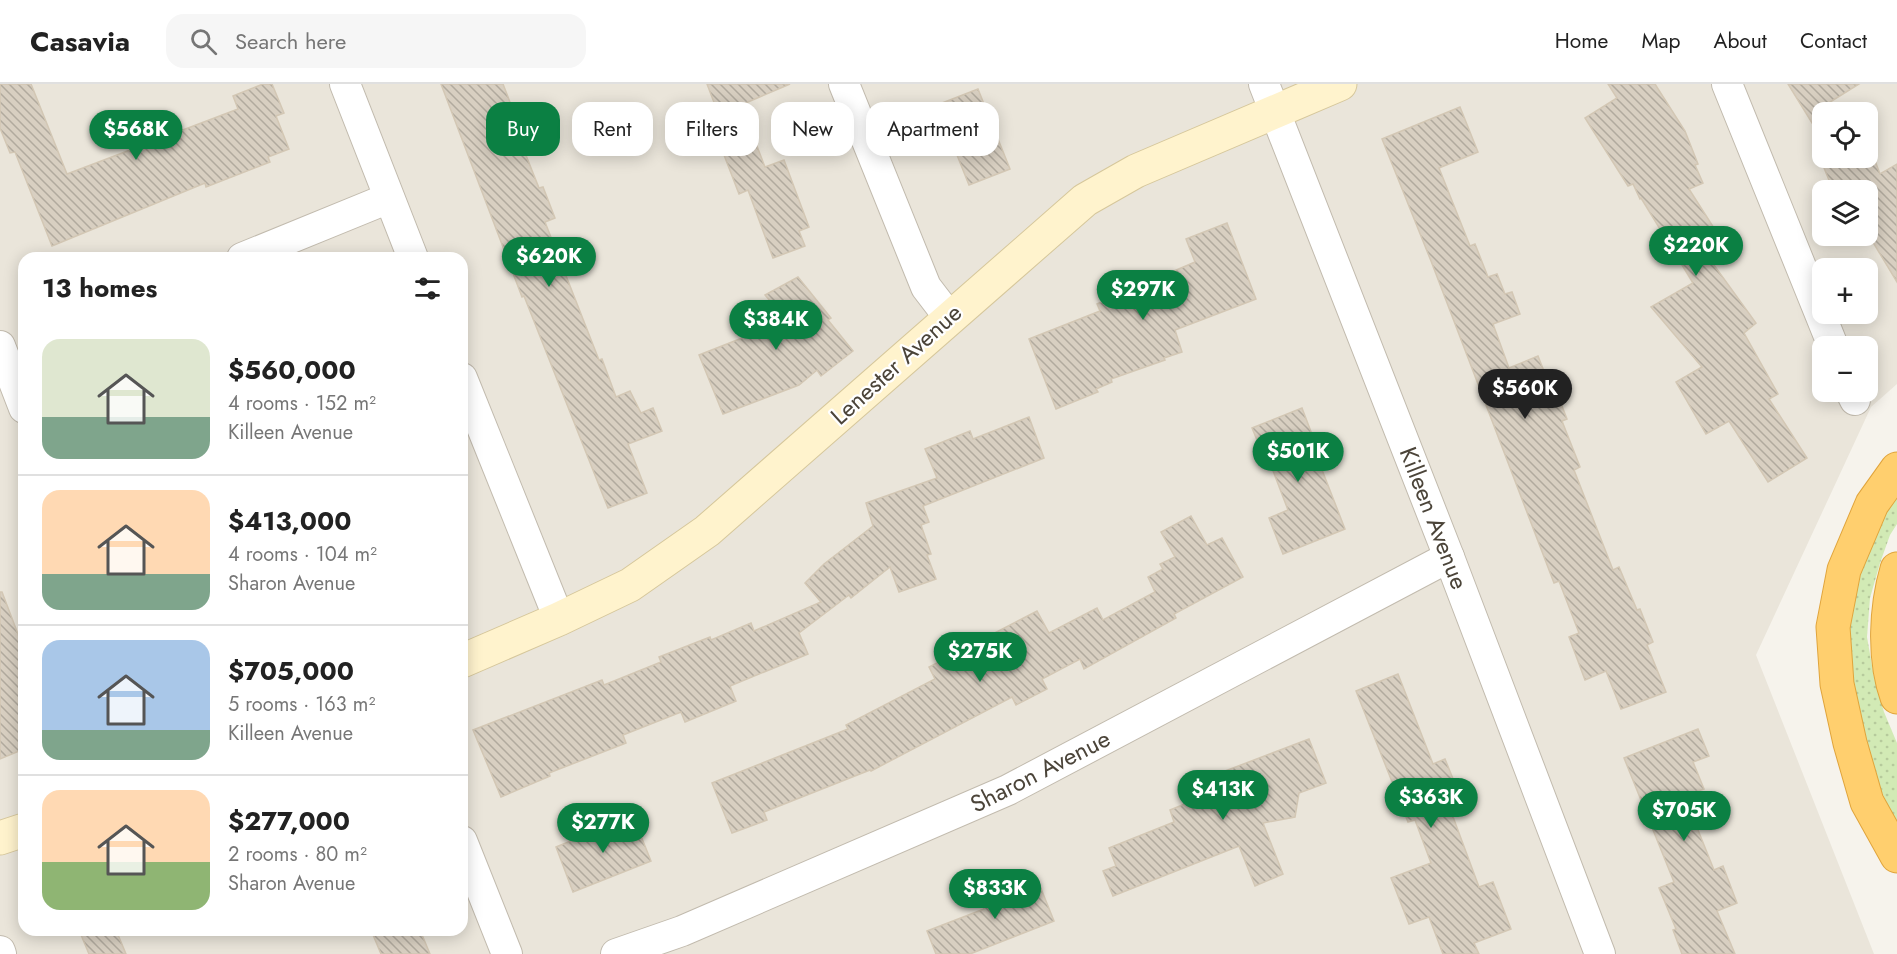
<!DOCTYPE html>
<meta charset="utf-8">
<style>
:root{--surface:#fff;--page:#f6f6f6;--text:#222;--muted:#767676;--line:#e0e0e0;--accent:#0b8043}
body{margin:0;font-family:Jost,sans-serif;background:var(--page);color:var(--text);height:100vh;display:flex;flex-direction:column;font-size:22px;white-space:nowrap}
*{box-sizing:border-box;margin:0}
p{font-size:20px;color:var(--muted)}
.icon{flex:none;width:33px;height:33px;fill:none;stroke:currentColor;stroke-width:2;stroke-linecap:round;stroke-linejoin:round}
.map{position:relative;flex:1;overflow:hidden}
.drawer{position:absolute;left:18px;top:168px;width:450px;height:684px;display:flex;flex-direction:column;background:var(--surface);border-radius:18px;box-shadow:0 3px 15px #0003}
.drawer>*{flex:none}
.banner{position:absolute;left:486px;top:18px;width:570px;height:54px;display:flex;gap:12px}
.controls{position:absolute;left:1812px;top:18px;display:grid;gap:12px}
.controls a{display:grid;place-items:center;width:66px;height:66px;border-radius:12px;background:var(--surface);box-shadow:0 3px 15px #0003;font-size:30px}
.price{position:absolute;translate:-50% -51px;padding:0 14px;border-radius:21px;background:var(--accent);color:#fff;font-size:20px;line-height:39px;filter:drop-shadow(0 2px 3px #0008)}
.price::after{content:'';position:absolute;left:50%;top:36px;width:18px;height:14px;margin-left:-9px;background:inherit;clip-path:polygon(0 0,100% 0,50% 100%)}
.price.on{background:#222;color:#fff}
ul{padding:0;list-style:none}
li{display:flex;align-items:center;gap:18px;height:150px;padding:0 24px}
li+li{border-top:2px solid var(--line)}
li span{display:grid;place-items:center;flex:none;width:168px;height:120px;border-radius:18px;color:#555}
li>.icon{margin-inline-start:auto}
span .icon{width:72px;height:72px;fill:#fffc;stroke-width:1}
li b{font-size:26px}
h2{display:flex;justify-content:space-between;align-items:center;height:72px;padding:0 24px;font-size:26px}
.pill{padding:0 21px;border-radius:18px;background:var(--surface);box-shadow:0 3px 15px #0003;font-size:21px;line-height:54px}
.pill.on{background:var(--accent);color:#fff}
header{display:flex;align-items:center;gap:36px;box-sizing:border-box;height:84px;padding:0 30px;background:var(--surface);border-bottom:2px solid var(--line)}
header strong{font-size:28px}
nav{display:flex;gap:33px;margin-inline-start:auto;font-size:21px}
.search{width:420px;height:54px;background:var(--page);display:flex;align-items:center;gap:15px;box-sizing:border-box;padding:0 21px;border-radius:18px;color:var(--muted);font-size:22px}
.map>svg:first-child{display:block}
</style>
<header>
<strong>Casavia</strong>
<div class="search"><svg class="icon" aria-label="search" viewBox="0 0 24 24"><circle cx="10" cy="10" r="6"/><path d="M15 15l6 6"/></svg>Search here</div>
<nav><a>Home</a><a>Map</a><a>About</a><a>Contact</a></nav>
</header>
<div class="map">
<svg width="1897" height="870" viewBox="0 0 1897 870">
<defs>
<pattern id="grass-dots" width="8" height="8" patternUnits="userSpaceOnUse" patternTransform="scale(1.5)"><rect width="8" height="8" fill="#d2eab5"/><path d="M2 2h.1M6 6h.1" fill="none" stroke="#b6ca9c" stroke-width="1.8" stroke-linecap="round"/></pattern>
<pattern id="building-back-hatch" width="6" height="6" patternUnits="userSpaceOnUse" patternTransform="scale(1.5)"><rect width="6" height="6" fill="#d8cfc1"/><path d="M-1 5l2 2M0 0l6 6M5-1l2 2" fill="none" stroke="#b1aa9e"/></pattern>
</defs>
<rect width="100%" height="100%" fill="#f6f3ec"/>
<path fill="#eae5da" fill-rule="evenodd" d="M 0,0 L 1897,0 L 1897,300 L 1871,323 L 1756,571 L 1874,870 L 0,870 ZM 1822,28 L 1868,28 L 1868,74 L 1822,74 ZM 1822,106 L 1868,106 L 1868,152 L 1822,152 ZM 24,174 L 462,174 L 462,846 L 24,846 ZM 1822,184 L 1868,184 L 1868,230 L 1822,230 ZM 1822,262 L 1868,262 L 1868,308 L 1822,308 Z"/>
<path fill="url(#grass-dots)" d="M 1897,404 L 1897,440 L 1890,451 L 1880,479 L 1870,514 L 1867,553 L 1874,593 L 1884,628 L 1897,659 L 1897,741 L 1866,674 L 1845,572 L 1850,505 Z"/>
<g fill="url(#building-back-hatch)" stroke="#d3c7b4" stroke-width="1.5">
<path d="M 0,0 L 31,0 L 67,90 L 238,25 L 233,12 L 263,0 L 272,0 L 284,29 L 276,32 L 289,65 L 268,73 L 270,78 L 206,103 L 205,99 L 52,162 L 15,68 L 10,69 L 0,44 Z"/>
<path d="M 441,0 L 503,0 L 518,39 L 514,41 L 539,104 L 543,103 L 555,134 L 545,138 L 599,276 L 602,275 L 616,313 L 630,307 L 641,329 L 653,324 L 662,347 L 628,360 L 647,409 L 608,424 L 524,212 L 522,213 Z"/>
<path d="M 707,0 L 790,0 L 741,21 L 765,83 L 784,76 L 809,143 L 799,147 L 805,162 L 773,174 L 748,106 L 739,110 L 709,32 L 715,30 L 712,22 L 715,21 Z"/>
<path d="M 1608,0 L 1655,0 L 1685,47 L 1698,80 L 1695,81 L 1703,99 L 1689,105 L 1728,166 L 1711,177 L 1756,239 L 1744,249 L 1778,310 L 1769,315 L 1807,374 L 1768,398 L 1729,337 L 1706,350 L 1676,298 L 1702,283 L 1651,223 L 1693,199 L 1641,114 L 1640,115 L 1633,100 L 1628,102 L 1585,34 L 1617,14 Z"/>
<path d="M 1788,0 L 1859,0 L 1822,23 L 1822,55 Z"/>
<path d="M 978,5 L 1010,85 L 969,101 L 937,21 Z"/>
<path d="M 1460,23 L 1478,68 L 1439,84 L 1470,162 L 1475,160 L 1488,193 L 1497,190 L 1505,210 L 1512,208 L 1520,230 L 1493,240 L 1509,284 L 1538,272 L 1549,300 L 1553,299 L 1567,335 L 1562,337 L 1580,383 L 1574,386 L 1613,486 L 1619,483 L 1637,526 L 1640,525 L 1653,558 L 1647,561 L 1666,608 L 1621,625 L 1606,587 L 1585,596 L 1569,553 L 1579,549 L 1559,497 L 1554,499 L 1431,177 L 1382,55 Z"/>
<path d="M 1820,74 L 1874,74 L 1880,90 L 1897,80 L 1897,198 L 1868,150 L 1868,106 L 1833,106 Z"/>
<path d="M 1227,139 L 1256,215 L 1175,246 L 1182,268 L 1164,274 L 1165,276 L 1111,295 L 1112,298 L 1096,305 L 1098,308 L 1056,325 L 1029,255 L 1100,227 L 1097,220 L 1195,178 L 1186,155 Z"/>
<path d="M 798,193 L 831,234 L 828,236 L 853,267 L 821,292 L 817,286 L 799,301 L 723,330 L 699,271 L 780,239 L 766,222 L 771,218 L 765,211 Z"/>
<path d="M 1302,324 L 1313,353 L 1310,355 L 1345,445 L 1283,470 L 1269,434 L 1288,426 L 1267,371 L 1264,373 L 1252,344 Z"/>
<path d="M 1029,333 L 1044,374 L 923,422 L 929,438 L 921,441 L 931,470 L 927,471 L 936,495 L 899,508 L 890,483 L 851,514 L 849,511 L 799,549 L 808,570 L 730,602 L 736,617 L 685,638 L 681,628 L 623,651 L 626,659 L 549,689 L 550,692 L 501,713 L 473,646 L 602,596 L 604,601 L 661,578 L 659,573 L 710,553 L 711,556 L 751,539 L 754,547 L 821,518 L 805,499 L 824,480 L 873,442 L 866,419 L 937,394 L 925,365 L 970,347 L 973,355 Z"/>
<path d="M 1191,432 L 1207,461 L 1222,454 L 1243,493 L 1174,530 L 1176,534 L 1084,585 L 1080,575 L 1042,595 L 1047,605 L 1016,621 L 1012,613 L 871,687 L 870,686 L 764,728 L 767,736 L 732,749 L 712,699 L 848,645 L 846,641 L 935,595 L 929,583 L 1037,527 L 1049,549 L 1097,524 L 1103,536 L 1155,508 L 1148,493 L 1163,485 L 1160,480 L 1175,473 L 1161,448 Z"/>
<path d="M 0,508 L 2,508 L 24,566 L 24,665 L 0,675 Z"/>
<path d="M 1398,590 L 1433,680 L 1445,675 L 1462,717 L 1449,722 L 1479,803 L 1493,798 L 1511,845 L 1474,859 L 1479,870 L 1443,870 L 1429,833 L 1409,840 L 1391,794 L 1431,779 L 1415,736 L 1408,738 L 1356,607 Z"/>
<path d="M 1698,645 L 1709,672 L 1693,678 L 1704,705 L 1695,708 L 1707,737 L 1696,741 L 1714,786 L 1723,782 L 1737,819 L 1717,827 L 1735,870 L 1682,870 L 1673,846 L 1676,845 L 1659,804 L 1674,798 L 1624,674 Z"/>
<path d="M 1309,655 L 1326,699 L 1299,709 L 1295,733 L 1263,739 L 1283,790 L 1255,802 L 1239,762 L 1113,812 L 1103,787 L 1116,782 L 1109,764 L 1174,738 L 1170,726 L 1217,707 L 1212,692 Z"/>
<path d="M 633,732 L 651,777 L 573,808 L 556,763 Z"/>
<path d="M 1036,792 L 1054,837 L 970,870 L 936,870 L 927,847 L 984,825 L 980,814 Z"/>
<path d="M 79,846 L 116,846 L 126,870 L 89,870 Z"/>
<path d="M 371,846 L 420,846 L 430,870 L 381,870 Z"/>
</g>
<g fill="none" stroke-linecap="round" stroke-linejoin="round">
<g stroke="#c2bbae" stroke-width="32">
<g id="street">
<path d="M 345,0 L 413,174"/>
<path d="M 844,0 L 926,203 L 949,233"/>
<path d="M 1264,0 L 1449,473 L 1600,870"/>
<path d="M 1727,0 L 1833,262"/>
<path d="M 242,174 L 389,114"/>
<path d="M 0,262 L 24,324"/>
<path d="M 462,294 L 559,535"/>
<path d="M 1851,308 L 1855,316"/>
<path d="M 462,757 L 507,870"/>
<path d="M 0,867 L 1,870"/>
<path d="M 616,870 L 682,847 L 1008,706 L 1449,473"/>
</g>
</g>
<g stroke="#d6c79b" stroke-width="35">
<g id="secondary">
<path d="M 462,577 L 559,535 L 630,501 L 707,447 L 1085,116 L 1136,87 L 1340,0"/>
<path d="M 0,754 L 24,746"/>
</g>
</g>
<g stroke="#e0a43c" stroke-width="35">
<g id="highway">
<path d="M 1897,385 L 1872,420 L 1844,486 L 1833,543 L 1837,600 L 1850,659 L 1867,718 L 1897,772"/>
<path d="M 1897,485 C 1886,523 1883,574 1897,613"/>
</g>
</g>
<use href="#street" stroke="#fff" stroke-width="30"/>
<use href="#secondary" stroke="#fff3cd" stroke-width="33"/>
<use href="#highway" stroke="#ffcf6e" stroke-width="33"/>
</g>
<g text-anchor="middle" dominant-baseline="central" stroke-width="4.5" stroke-linejoin="round" paint-order="stroke">
<g font-size="24" fill="#4b4439" stroke="#fff">
<text transform="translate(896 280) rotate(-42)">Lenester Avenue</text>
<text transform="translate(1434 434) rotate(69)">Killeen Avenue</text>
<text transform="translate(1040 687) rotate(-27)">Sharon Avenue</text>
</g>
</g>
</svg>
<div class="controls">
<a><svg class="icon" aria-label="locate" viewBox="0 0 24 24"><circle cx="12" cy="12" r="6"/><path d="M12 2v4M12 18v4M2 12h4M18 12h4"/></svg></a>
<a><svg class="icon" aria-label="layers" viewBox="0 0 24 24"><path d="M12 4l9 5-9 5-9-5zM3 14l9 5 9-5"/></svg></a>
<a>+</a>
<a>−</a>
</div>
<b class="price" style="left:136px;top:77px">$568K</b>
<b class="price" style="left:1696px;top:193px">$220K</b>
<b class="price" style="left:549px;top:204px">$620K</b>
<b class="price" style="left:1143px;top:237px">$297K</b>
<b class="price" style="left:776px;top:267px">$384K</b>
<b class="price on" style="left:1525px;top:336px">$560K</b>
<b class="price" style="left:1298px;top:399px">$501K</b>
<b class="price" style="left:980px;top:599px">$275K</b>
<b class="price" style="left:1223px;top:737px">$413K</b>
<b class="price" style="left:1431px;top:745px">$363K</b>
<b class="price" style="left:1684px;top:758px">$705K</b>
<b class="price" style="left:603px;top:770px">$277K</b>
<b class="price" style="left:995px;top:836px">$833K</b>
<div class="banner">
<a class="pill on">Buy</a>
<a class="pill">Rent</a>
<a class="pill">Filters</a>
<a class="pill">New</a>
<a class="pill">Apartment</a>
</div>
<section class="drawer">
<h2>13 homes<svg class="icon" aria-label="filters" viewBox="0 0 24 24"><path d="M4 7h16M4 17h16"/><circle cx="9" cy="7" r="2"/><circle cx="15" cy="17" r="2"/></svg></h2>
<ul>
<li><span style="background:linear-gradient(#dfe7d0 65%,#7fa58c 0)"><svg class="icon" aria-label="home" viewBox="0 0 24 24"><path d="M3 11l9-7 9 7M6 9v11h12V9"/></svg></span><div><b>$560,000</b><p>4 rooms · 152 m²</p><p>Killeen Avenue</p></div></li>
<li><span style="background:linear-gradient(#ffd9b3 70%,#7fa58c 0)"><svg class="icon" aria-label="home" viewBox="0 0 24 24"><path d="M3 11l9-7 9 7M6 9v11h12V9"/></svg></span><div><b>$413,000</b><p>4 rooms · 104 m²</p><p>Sharon Avenue</p></div></li>
<li><span style="background:linear-gradient(#a9c7e8 75%,#7fa58c 0)"><svg class="icon" aria-label="home" viewBox="0 0 24 24"><path d="M3 11l9-7 9 7M6 9v11h12V9"/></svg></span><div><b>$705,000</b><p>5 rooms · 163 m²</p><p>Killeen Avenue</p></div></li>
<li><span style="background:linear-gradient(#ffd9b3 60%,#8fb573 0)"><svg class="icon" aria-label="home" viewBox="0 0 24 24"><path d="M3 11l9-7 9 7M6 9v11h12V9"/></svg></span><div><b>$277,000</b><p>2 rooms · 80 m²</p><p>Sharon Avenue</p></div></li>
</ul>
</section>
</div>
